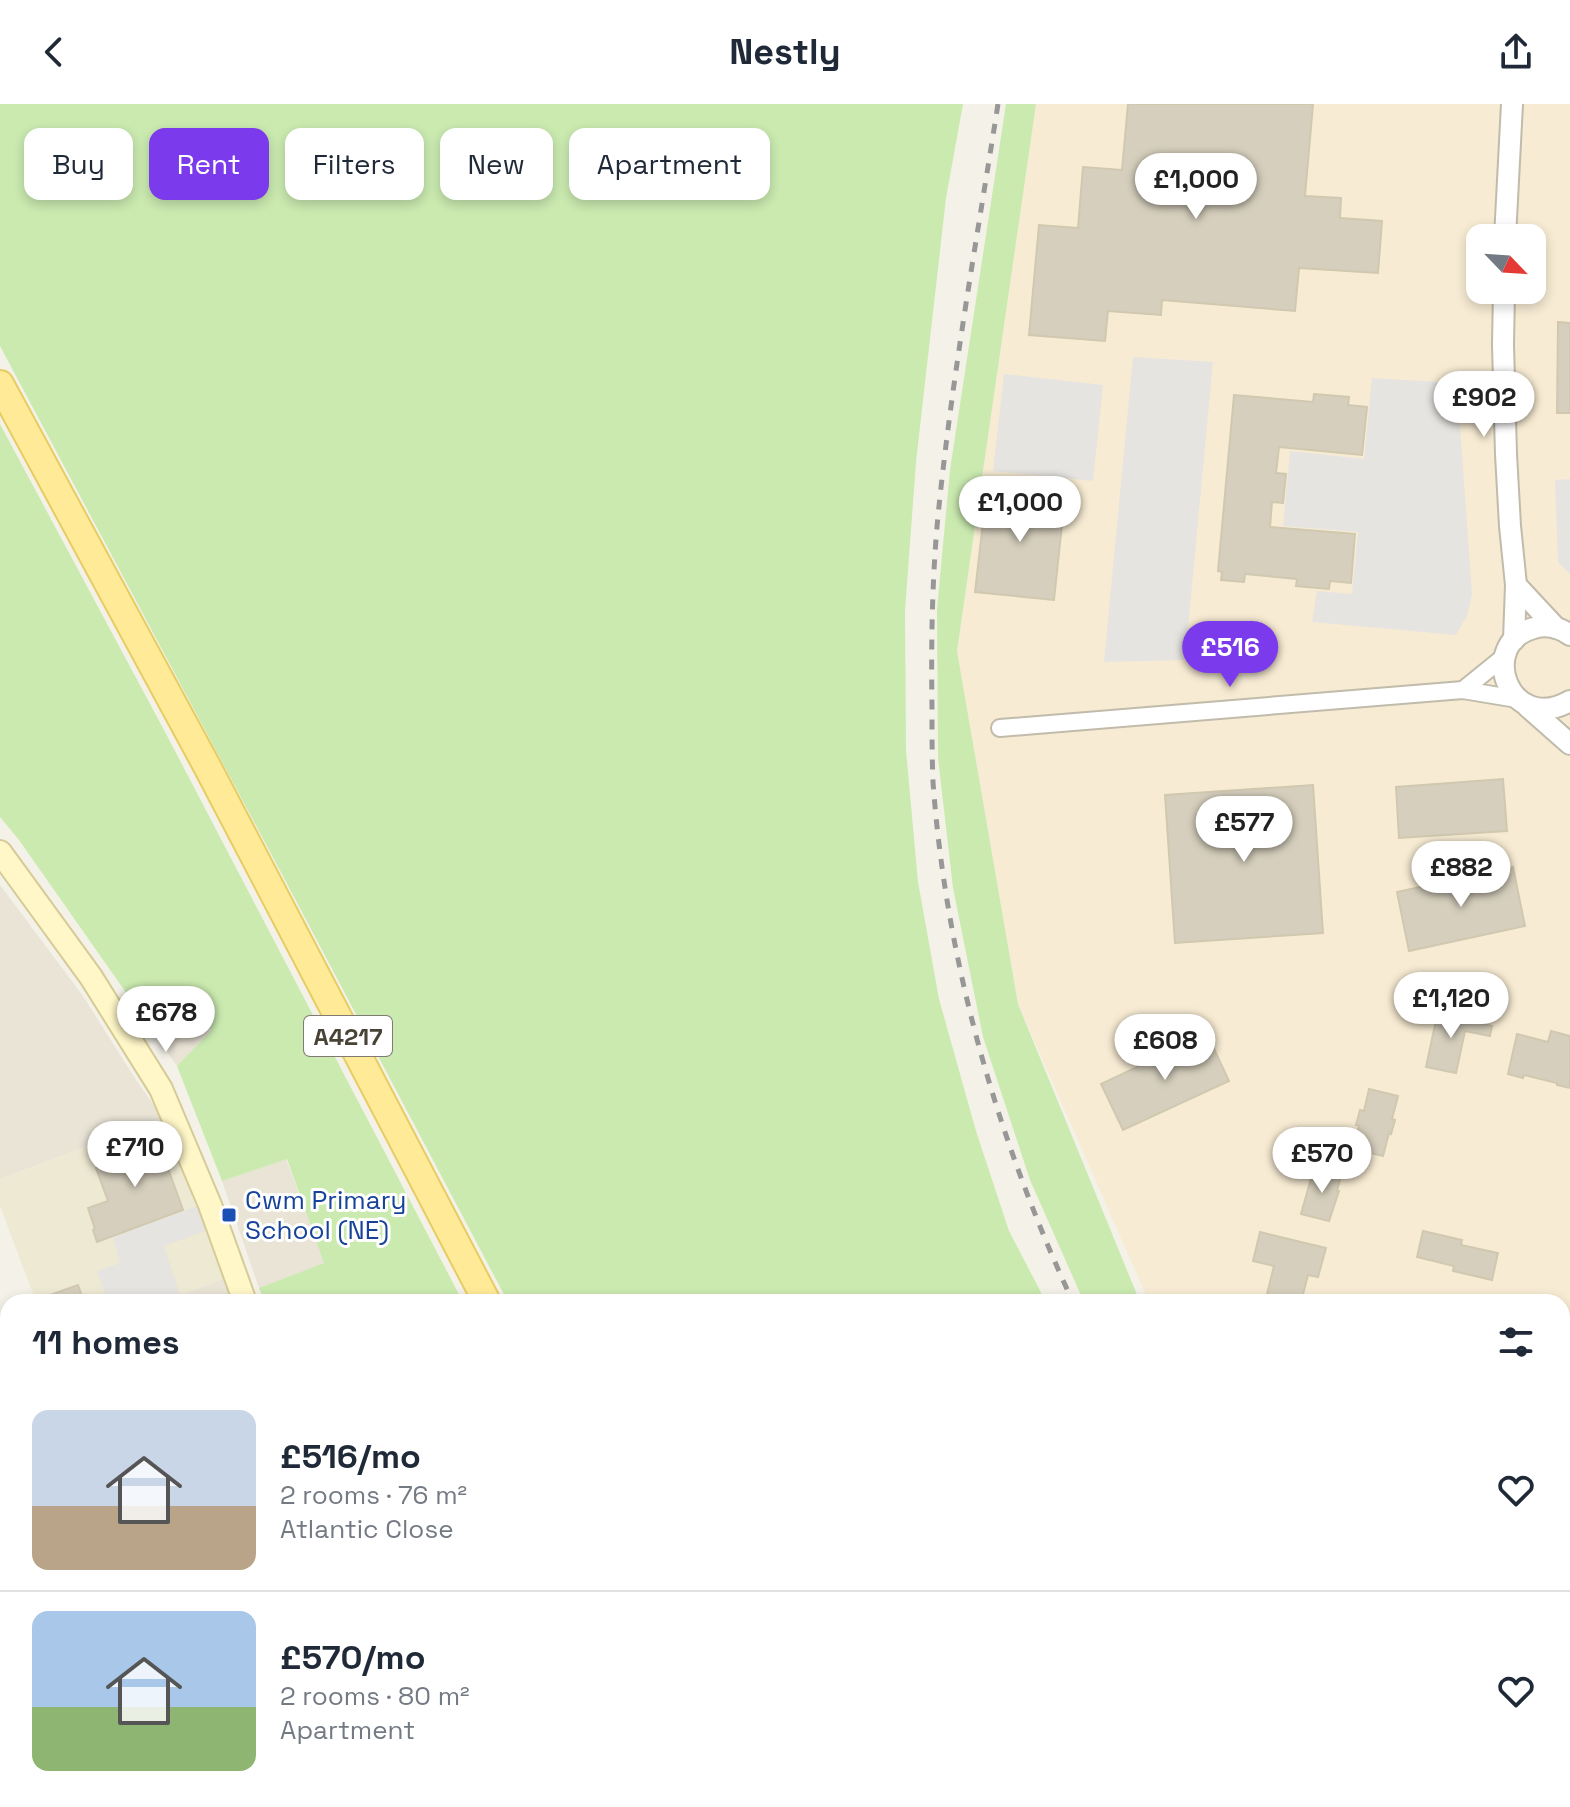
<!DOCTYPE html>
<meta charset="utf-8">
<style>
:root{--surface:#fff;--page:#f2f2f3;--text:#1f2937;--muted:#747a83;--line:#e0e1e3;--accent:#7c3aed}
body{margin:0;font-family:"Space Grotesk",sans-serif;background:var(--page);color:var(--text);height:100vh;display:flex;flex-direction:column;font-size:30px;white-space:nowrap}
*{box-sizing:border-box;margin:0}
p{font-size:26px;color:var(--muted)}
.icon{flex:none;width:44px;height:44px;fill:none;stroke:currentColor;stroke-width:2;stroke-linecap:round;stroke-linejoin:round}
.map{position:relative;flex:1;overflow:hidden}
.details{position:absolute;left:0px;top:1190px;width:1570px;height:514px;display:flex;flex-direction:column;background:var(--surface);border-radius:24px 24px 0 0;box-shadow:0 4px 12px #0003}
.details>*{flex:none}
.top-card{position:absolute;left:24px;top:24px;width:800px;height:72px;display:flex;gap:16px}
.needle{width:52px;rotate:115deg}
.controls{position:absolute;left:1466px;top:120px;display:grid;gap:16px}
.controls a{display:grid;place-items:center;width:80px;height:80px;border-radius:16px;background:var(--surface);box-shadow:0 4px 12px #0003;font-size:40px}
.price{position:absolute;translate:-50% -68px;padding:0 18px;border-radius:28px;background:#fff;color:#222;font-size:26px;line-height:52px;filter:drop-shadow(0 2px 4px #0008)}
.price::after{content:'';position:absolute;left:50%;top:48px;width:24px;height:18px;margin-left:-12px;background:inherit;clip-path:polygon(0 0,100% 0,50% 100%)}
.price.active{background:var(--accent);color:#fff}
ul{padding:0;list-style:none}
li{display:flex;align-items:center;gap:24px;height:200px;padding:0 32px}
li+li{border-top:2px solid var(--line)}
li span{display:grid;place-items:center;flex:none;width:224px;height:160px;border-radius:16px;color:#555}
li>.icon{margin-inline-start:auto}
span .icon{width:96px;height:96px;fill:#fffc;stroke-width:1}
li b{font-size:34px}
h2{display:flex;justify-content:space-between;align-items:center;height:96px;padding:0 32px;font-size:34px}
.pill{padding:0 28px;border-radius:16px;background:var(--surface);box-shadow:0 4px 12px #0003;font-size:28px;line-height:72px}
.pill.active{background:var(--accent);color:#fff}
header{display:flex;justify-content:space-between;align-items:center;height:104px;padding:0 32px;background:var(--surface);font-size:36px;font-weight:700}
.map>svg:first-child{display:block}
</style>
<header><svg class="icon" aria-label="back" viewBox="0 0 24 24"><path d="M15 5l-7 7 7 7"/></svg>Nestly<svg class="icon" aria-label="share" viewBox="0 0 24 24"><path d="M12 15V3M7 8l5-5 5 5M5 13v7h14v-7"/></svg></header>
<div class="map">
<svg width="1570" height="1703" viewBox="0 0 1570 1703">
<rect width="100%" height="100%" fill="#f4f2e8"/>
<g fill="#e9e4d6">
<path d="M 0,781 L 83,892 L 136,976 L 163,1014 L 0,1075 Z"/>
<path d="M 193,907 L 212,926 L 177,962 L 153,927 Z"/>
<path d="M 286,1055 L 325,1159 L 259,1184 L 222,1077 Z"/>
<path d="M 223,1175 L 232,1198 L 160,1198 L 180,1191 Z"/>
<path d="M 0,1614 L 8,1631 L 8,1696 L 40,1696 L 43,1703 L 0,1703 Z"/>
<path d="M 337,1696 L 444,1696 L 448,1703 L 341,1703 Z"/>
</g>
<path fill="#f7ebd3" fill-rule="evenodd" d="M 1036,0 L 1570,0 L 1570,1703 L 1370,1703 L 1367,1696 L 1562,1696 L 1562,1198 L 1149,1198 L 1018,900 L 957,547 ZM 1480,134 L 1532,134 L 1532,186 L 1480,186 Z"/>
<path fill="#eee9d2" d="M 163,1014 L 223,1175 L 160,1198 L 20,1198 L 34,1192 L 0,1102 L 0,1075 Z"/>
<g fill="#caeab0">
<path d="M 0,0 L 963,0 L 946,94 L 916,358 L 905,507 L 906,646 L 918,778 L 939,895 L 976,1027 L 1009,1127 L 1046,1198 L 508,1198 L 284,774 L 0,242 Z"/>
<path d="M 1006,0 L 1036,0 L 957,547 L 1018,900 L 1140,1198 L 1084,1198 L 1030,1076 L 983,933 L 953,784 L 938,654 L 937,505 L 950,366 Z"/>
<path d="M 0,320 L 164,626 L 463,1198 L 265,1198 L 259,1184 L 324,1159 L 287,1055 L 222,1077 L 177,962 L 212,926 L 193,907 L 153,927 L 19,736 L 0,713 Z"/>
<path d="M 61,1696 L 337,1696 L 341,1703 L 64,1703 Z"/>
<path d="M 498,1696 L 730,1696 L 734,1703 L 502,1703 Z"/>
<path d="M 763,1696 L 1306,1696 L 1310,1703 L 767,1703 Z"/>
</g>
<g fill="#e6e4e0">
<path d="M 1133,253 L 1213,258 L 1185,556 L 1104,558 Z"/>
<path d="M 1004,270 L 1103,281 L 1093,377 L 993,367 Z"/>
<path d="M 1372,274 L 1457,279 L 1472,491 L 1467,512 L 1456,531 L 1312,518 L 1317,487 L 1352,490 L 1358,428 L 1283,422 L 1290,347 L 1364,355 Z"/>
<path d="M 1570,375 L 1570,470 L 1558,458 L 1555,376 Z"/>
<path d="M 197,1102 L 206,1127 L 164,1142 L 180,1191 L 160,1198 L 108,1198 L 97,1167 L 120,1159 L 113,1133 Z"/>
<path d="M 1570,1376 L 1570,1566 L 1562,1569 L 1562,1378 Z"/>
</g>
<g fill="#d6cfbd" stroke="#d1c8b0" stroke-width="2">
<path d="M 1128,0 L 1313,0 L 1305,92 L 1341,94 L 1340,114 L 1382,117 L 1378,169 L 1299,164 L 1295,207 L 1162,196 L 1161,211 L 1108,207 L 1105,237 L 1029,231 L 1039,121 L 1078,124 L 1083,63 L 1122,66 Z"/>
<path d="M 1558,218 L 1570,219 L 1570,309 L 1557,309 Z"/>
<path d="M 1314,290 L 1349,293 L 1348,301 L 1367,303 L 1362,351 L 1279,343 L 1276,369 L 1286,370 L 1283,399 L 1272,398 L 1270,423 L 1355,430 L 1351,479 L 1330,477 L 1329,485 L 1296,482 L 1297,475 L 1245,470 L 1244,478 L 1221,476 L 1222,468 L 1218,467 L 1234,291 L 1313,298 Z"/>
<path d="M 987,384 L 1065,392 L 1054,496 L 975,488 Z"/>
<path d="M 1503,675 L 1507,727 L 1399,734 L 1396,683 Z"/>
<path d="M 1313,681 L 1323,829 L 1175,839 L 1165,691 Z"/>
<path d="M 1513,763 L 1525,822 L 1409,847 L 1397,788 Z"/>
<path d="M 1438,907 L 1468,913 L 1468,916 L 1492,922 L 1490,932 L 1465,927 L 1456,969 L 1426,963 Z"/>
<path d="M 1551,927 L 1570,932 L 1570,984 L 1557,981 L 1557,979 L 1524,971 L 1523,974 L 1508,970 L 1517,930 L 1548,938 Z"/>
<path d="M 1207,930 L 1229,977 L 1123,1026 L 1101,980 Z"/>
<path d="M 1369,985 L 1398,992 L 1392,1015 L 1395,1016 L 1391,1030 L 1389,1029 L 1383,1052 L 1354,1045 L 1359,1021 L 1356,1021 L 1360,1006 L 1364,1007 Z"/>
<path d="M 153,1023 L 183,1106 L 97,1138 L 93,1126 L 95,1125 L 88,1104 L 108,1097 L 96,1064 L 132,1051 L 126,1033 Z"/>
<path d="M 1314,1064 L 1341,1071 L 1337,1087 L 1339,1087 L 1329,1117 L 1301,1110 Z"/>
<path d="M 1423,1127 L 1462,1136 L 1461,1141 L 1498,1149 L 1492,1176 L 1453,1167 L 1454,1162 L 1417,1153 Z"/>
<path d="M 1260,1128 L 1326,1144 L 1318,1173 L 1308,1171 L 1301,1198 L 1265,1198 L 1274,1162 L 1253,1157 Z"/>
<path d="M 78,1181 L 84,1198 L 37,1198 L 36,1196 Z"/>
</g>
<g fill="none" stroke-linecap="round" stroke-linejoin="round">
<g stroke="#c0bbaa" stroke-width="20">
<g id="minor">
<path d="M 1463,586 L 1505,552"/>
<path d="M 1000,624 L 1463,586 L 1517,595"/>
</g>
</g>
<g stroke="#c0bbaa" stroke-width="24">
<g id="tertiary">
<path d="M 1505,134 L 1512,0"/>
<path d="M 1504,186 L 1503,241 L 1506,350 L 1510,422 L 1516,481 L 1514,536"/>
<path d="M 1516,481 L 1556,524"/>
<path d="M 1570,531 C 1559,523 1547,520 1534,524 C 1476,539 1509,632 1570,597"/>
<path d="M 1528,603 L 1570,640"/>
<path d="M 0,1582 L 8,1599"/>
<path d="M 54,1696 L 58,1703"/>
</g>
</g>
<g stroke="#d6cb97" stroke-width="26">
<g id="secondary">
<path d="M 0,748 L 91,873 L 161,985 L 210,1101 L 245,1198"/>
<path d="M 473,1696 L 478,1703"/>
</g>
</g>
<g stroke="#e7cc64" stroke-width="30">
<g id="primary">
<path d="M 0,280 L 209,666 L 487,1198"/>
<path d="M 748,1696 L 752,1703"/>
</g>
</g>
<use href="#minor" stroke="#fff" stroke-width="16"/>
<use href="#tertiary" stroke="#fff" stroke-width="20"/>
<use href="#secondary" stroke="#fff7c8" stroke-width="22"/>
<use href="#primary" stroke="#ffeb97" stroke-width="26"/>
<g stroke="#979797" stroke-width="5" stroke-dasharray="10 10" stroke-linecap="butt">
<path d="M 998,0 C 977,134 953,267 939,402 C 932,469 931,537 932,604 C 932,629 932,654 933,678 C 946,857 997,1035 1073,1198"/>
<path d="M 1334,1696 L 1338,1703"/>
</g>
</g>
<rect fill="#1a4fb4" stroke="#fff" stroke-width="3" x="221" y="1103" width="16" height="16" rx="4"/>
<g text-anchor="middle" dominant-baseline="central" stroke-width="6" stroke-linejoin="round" paint-order="stroke">
<rect fill="#fff" stroke="#7f7b72" stroke-width="2" x="304" y="912" width="88" height="40" rx="6"/>
<g font-size="24" font-weight="bold" fill="#484336">
<text x="348" y="932">A4217</text>
</g>
<g font-size="26" fill="#164399" stroke="#fff" text-anchor="start">
<text x="245" y="1096">Cwm Primary<tspan x="245" dy="30">School (NE)</tspan></text>
</g>
</g>
</svg>
<div class="controls">
<a><svg class="needle" viewBox="-14 -14 28 28"><path d="M0-13l5 13h-10z" fill="#e53935"/><path d="M0 13l5-13h-10z" fill="#747a83"/></svg></a>
</div>
<b class="price" style="left:1196px;top:117px">£1,000</b>
<b class="price" style="left:1484px;top:335px">£902</b>
<b class="price" style="left:1020px;top:440px">£1,000</b>
<b class="price active" style="left:1230px;top:585px">£516</b>
<b class="price" style="left:1244px;top:760px">£577</b>
<b class="price" style="left:1461px;top:805px">£882</b>
<b class="price" style="left:1451px;top:936px">£1,120</b>
<b class="price" style="left:166px;top:950px">£678</b>
<b class="price" style="left:1165px;top:978px">£608</b>
<b class="price" style="left:135px;top:1085px">£710</b>
<b class="price" style="left:1322px;top:1091px">£570</b>
<div class="top-card">
<a class="pill">Buy</a>
<a class="pill active">Rent</a>
<a class="pill">Filters</a>
<a class="pill">New</a>
<a class="pill">Apartment</a>
</div>
<section class="details">
<h2>11 homes<svg class="icon" aria-label="filters" viewBox="0 0 24 24"><path d="M4 7h16M4 17h16"/><circle cx="9" cy="7" r="2"/><circle cx="15" cy="17" r="2"/></svg></h2>
<ul>
<li><span style="background:linear-gradient(#c9d6e8 60%,#b9a48a 0)"><svg class="icon" aria-label="home" viewBox="0 0 24 24"><path d="M3 11l9-7 9 7M6 9v11h12V9"/></svg></span><div><b>£516/mo</b><p>2 rooms · 76 m²</p><p>Atlantic Close</p></div><svg class="icon" aria-label="heart" viewBox="0 0 24 24"><path d="M12 20l-8-8c-3-5 5-10 8-4 3-6 11-1 8 4z"/></svg></li>
<li><span style="background:linear-gradient(#a9c7e8 60%,#8fb573 0)"><svg class="icon" aria-label="home" viewBox="0 0 24 24"><path d="M3 11l9-7 9 7M6 9v11h12V9"/></svg></span><div><b>£570/mo</b><p>2 rooms · 80 m²</p><p>Apartment</p></div><svg class="icon" aria-label="heart" viewBox="0 0 24 24"><path d="M12 20l-8-8c-3-5 5-10 8-4 3-6 11-1 8 4z"/></svg></li>
</ul>
</section>
</div>
